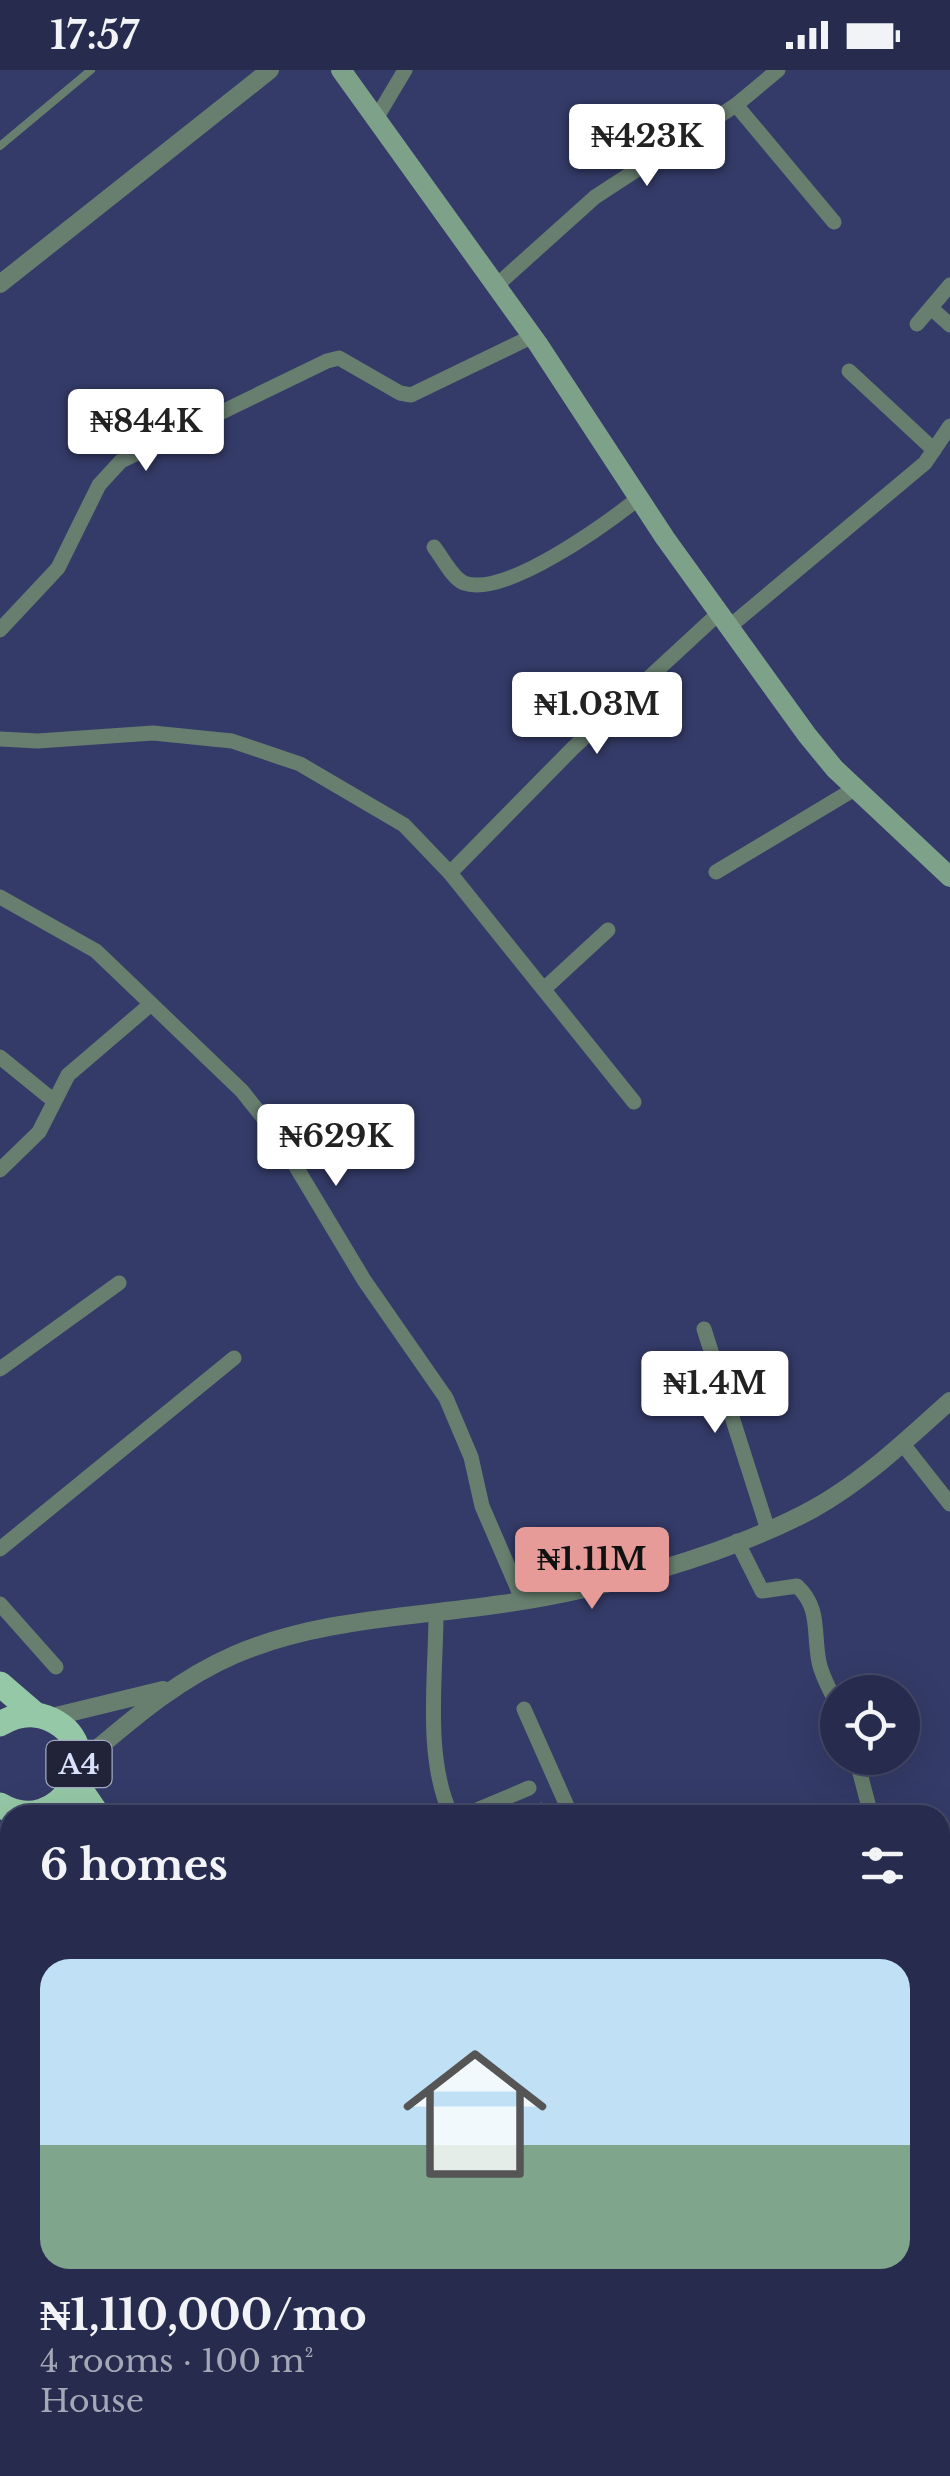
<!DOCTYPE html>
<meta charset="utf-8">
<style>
:root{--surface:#272c4e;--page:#333858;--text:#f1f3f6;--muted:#a4a7b6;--line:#434866;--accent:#e69b98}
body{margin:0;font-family:"Libre Baskerville",serif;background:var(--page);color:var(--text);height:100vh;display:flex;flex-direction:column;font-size:38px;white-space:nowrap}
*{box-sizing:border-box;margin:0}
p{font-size:32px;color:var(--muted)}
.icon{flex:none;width:55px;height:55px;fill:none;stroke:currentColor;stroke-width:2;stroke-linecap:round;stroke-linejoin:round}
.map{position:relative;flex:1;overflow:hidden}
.panel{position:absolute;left:0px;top:1735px;width:950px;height:672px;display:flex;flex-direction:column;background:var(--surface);border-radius:30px 30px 0 0;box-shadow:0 10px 40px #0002,0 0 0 2px var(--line)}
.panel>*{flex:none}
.buttons{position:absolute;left:820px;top:1605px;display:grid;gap:20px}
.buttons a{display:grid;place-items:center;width:100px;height:100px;border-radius:50%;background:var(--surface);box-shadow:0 10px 40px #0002,0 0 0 2px var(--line);font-size:50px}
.price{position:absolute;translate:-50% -85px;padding:0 22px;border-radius:10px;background:#fff;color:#222;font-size:32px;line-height:65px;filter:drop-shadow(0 2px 5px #0008)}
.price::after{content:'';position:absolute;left:50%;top:60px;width:30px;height:22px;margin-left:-15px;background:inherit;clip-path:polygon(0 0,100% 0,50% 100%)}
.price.active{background:var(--accent);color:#111}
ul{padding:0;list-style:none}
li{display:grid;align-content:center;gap:20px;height:530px;padding:0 40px}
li+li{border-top:2px solid var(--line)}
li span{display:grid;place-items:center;height:310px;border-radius:30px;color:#555}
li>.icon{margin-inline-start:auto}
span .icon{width:180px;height:180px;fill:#fffc;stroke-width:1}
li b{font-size:42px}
h2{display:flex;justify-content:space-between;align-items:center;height:120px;padding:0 40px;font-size:42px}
.status{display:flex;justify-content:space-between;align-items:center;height:70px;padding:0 50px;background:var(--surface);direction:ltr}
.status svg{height:28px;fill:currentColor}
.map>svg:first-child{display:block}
</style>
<div class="status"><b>17:57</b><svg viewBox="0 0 49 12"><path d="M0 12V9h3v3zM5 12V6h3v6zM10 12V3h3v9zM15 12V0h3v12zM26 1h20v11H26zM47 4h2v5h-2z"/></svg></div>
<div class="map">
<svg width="950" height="2406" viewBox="0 0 950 2406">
<rect width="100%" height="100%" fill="#343b68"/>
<path fill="#983217" d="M 0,2245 L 10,2258 L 10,2357 L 0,2344 Z"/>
<g fill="#4a6a95" stroke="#6789b6" stroke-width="2.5">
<path d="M 541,1734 L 547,1745 L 519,1745 Z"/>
<path d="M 9,1901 L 10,1902 L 10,1991 L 0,1980 L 0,1910 Z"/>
<path d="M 10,2176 L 10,2219 L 4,2218 Z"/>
<path d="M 766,2398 L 835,2398 L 824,2406 L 770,2406 Z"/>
</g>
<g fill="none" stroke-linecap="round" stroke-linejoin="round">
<g stroke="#687f6f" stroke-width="8">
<path d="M 0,76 L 91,0"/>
<path d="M 742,2406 L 754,2398"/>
</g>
<g stroke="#687f6f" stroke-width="15">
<path d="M 736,35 L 834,152"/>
<path d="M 377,47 L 405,0"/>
<path d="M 497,215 L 595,127 L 736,35 L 778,0"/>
<path d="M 931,238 L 950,255"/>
<path d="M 917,254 L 950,215"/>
<path d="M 849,301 L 934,380"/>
<path d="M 434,477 C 442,487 452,508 464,513 C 505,528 606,454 639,428"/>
<path d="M 729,557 L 925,393 L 950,356"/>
<path d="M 0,560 L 58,498 L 99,415 L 121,391 L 327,291 L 339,288 L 400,323 L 411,325 L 533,266"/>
<path d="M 0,669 L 38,671 L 153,663 L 232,671 L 300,694 L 404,755 L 450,803 L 634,1032"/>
<path d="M 716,802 L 856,718"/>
<path d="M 450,803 L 574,677 L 719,543"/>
<path d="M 0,827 L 96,881 L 242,1021 L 277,1065 L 364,1210 L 446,1328 L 471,1387 L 482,1436 L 523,1531"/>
<path d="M 544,919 L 608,860"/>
<path d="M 0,987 L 54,1031"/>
<path d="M 0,1100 L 39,1062 L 68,1005 L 151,934"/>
<path d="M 704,1259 L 768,1460"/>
<path d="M 0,1299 L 119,1213"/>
<path d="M 902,1373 L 950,1434"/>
<path d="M 737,1471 L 762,1521 L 797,1516 C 821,1538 813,1563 819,1592 C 822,1607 831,1622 838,1636"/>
<path d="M 0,1479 L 234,1288"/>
<path d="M 0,1534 L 56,1597"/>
<path d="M 436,1544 C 436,1606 424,1687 451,1745"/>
<path d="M 524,1639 L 571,1745"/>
<path d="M 856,1688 L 871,1745"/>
<path d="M 465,1745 L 529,1718"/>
<path d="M 940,1976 L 950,1969"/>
</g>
<g stroke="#687f6f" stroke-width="18">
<path d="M 0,214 L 270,0"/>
<path d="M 48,1648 L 163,1620"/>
<path d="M 79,1694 C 128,1653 174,1611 234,1585 C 317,1549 413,1547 502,1534 C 597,1521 728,1485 813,1439 C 864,1411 907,1369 950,1331"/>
<path d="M 184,2406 L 197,2398"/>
</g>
<path stroke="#7da189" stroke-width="20" d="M 341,0 L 538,274 L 665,468 L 807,665 L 835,699 L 950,807"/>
<g stroke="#95c8a6" stroke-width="25">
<path d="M 0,1614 L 36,1645"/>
<path d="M 0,1654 C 16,1644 34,1641 52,1650 C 113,1680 59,1771 0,1735"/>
<path d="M 76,1713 L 98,1745"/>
<path d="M 559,2398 L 565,2406"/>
<path d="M 594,2398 L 600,2406"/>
</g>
</g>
<g text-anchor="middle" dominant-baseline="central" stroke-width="8" stroke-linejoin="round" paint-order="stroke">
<rect fill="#212439" stroke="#a2a8c2" stroke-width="2.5" x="46.5" y="1671" width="65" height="46" rx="8"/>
<g font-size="28" font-weight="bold" fill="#dae1fd">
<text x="79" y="1694">A4</text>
</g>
</g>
</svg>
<div class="buttons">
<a><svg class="icon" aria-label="locate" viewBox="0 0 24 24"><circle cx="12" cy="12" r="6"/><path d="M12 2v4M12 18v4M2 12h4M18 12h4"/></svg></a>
</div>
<b class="price" style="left:647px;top:119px">₦423K</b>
<b class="price" style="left:146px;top:404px">₦844K</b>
<b class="price" style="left:597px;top:687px">₦1.03M</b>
<b class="price" style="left:336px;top:1119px">₦629K</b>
<b class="price" style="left:715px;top:1366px">₦1.4M</b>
<b class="price active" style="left:592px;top:1542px">₦1.11M</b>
<section class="panel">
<h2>6 homes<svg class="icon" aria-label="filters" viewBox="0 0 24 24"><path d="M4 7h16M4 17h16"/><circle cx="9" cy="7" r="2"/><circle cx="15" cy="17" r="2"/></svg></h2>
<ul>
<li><span style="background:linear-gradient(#bfe0f5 60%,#7fa58c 0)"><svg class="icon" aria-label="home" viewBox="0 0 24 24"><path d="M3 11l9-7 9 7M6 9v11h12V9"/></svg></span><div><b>₦1,110,000/mo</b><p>4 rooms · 100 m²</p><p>House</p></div></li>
</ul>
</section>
</div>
